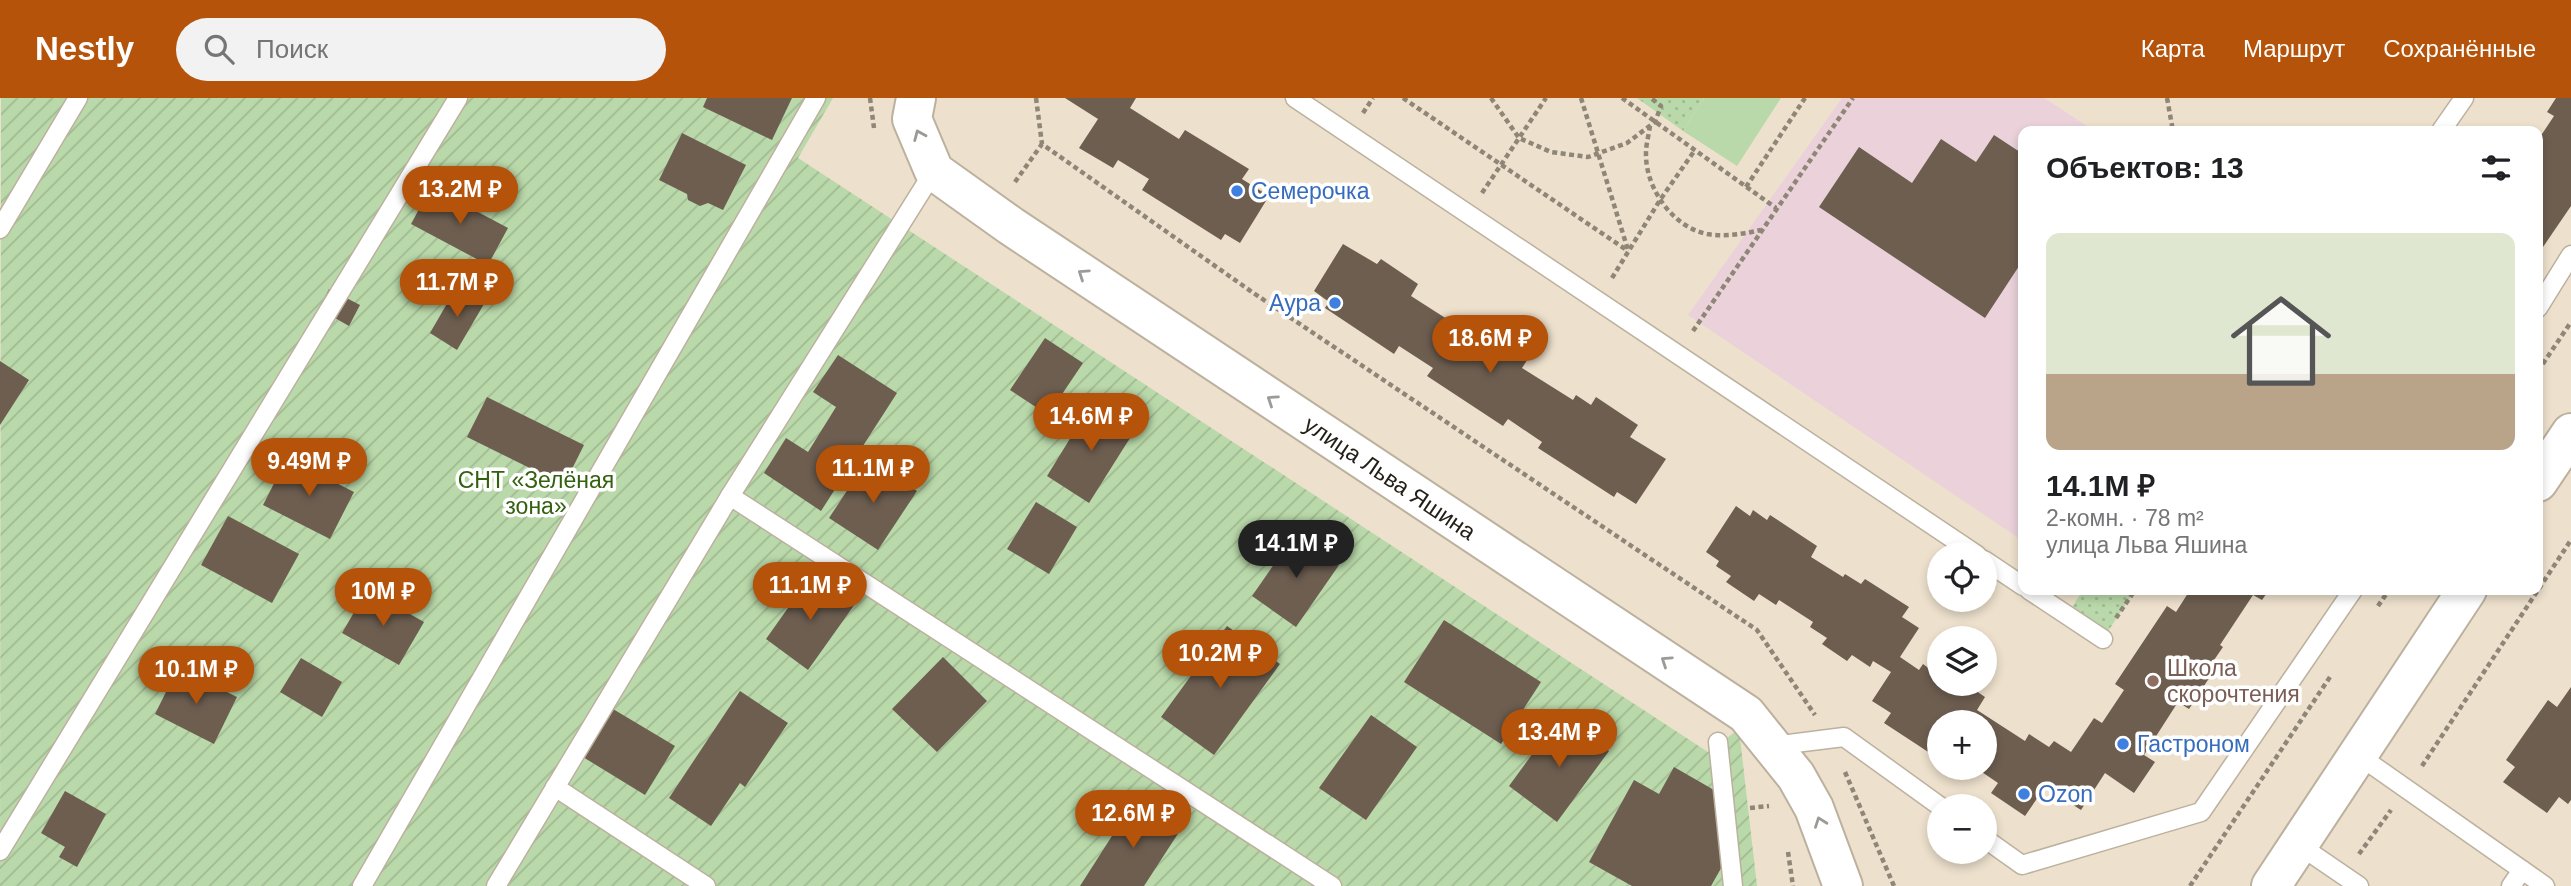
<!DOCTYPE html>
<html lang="ru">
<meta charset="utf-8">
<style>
:root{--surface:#fff;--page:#f2f2f2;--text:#202124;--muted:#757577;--line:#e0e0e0;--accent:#b45309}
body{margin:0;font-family:Arial,sans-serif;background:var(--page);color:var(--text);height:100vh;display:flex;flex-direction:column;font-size:26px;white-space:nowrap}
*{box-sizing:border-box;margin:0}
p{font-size:23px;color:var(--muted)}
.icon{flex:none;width:38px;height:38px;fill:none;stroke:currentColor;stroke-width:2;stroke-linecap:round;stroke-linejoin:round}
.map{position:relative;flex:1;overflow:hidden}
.side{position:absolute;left:2018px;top:28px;width:525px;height:469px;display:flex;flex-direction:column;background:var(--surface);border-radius:14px;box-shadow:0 4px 10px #0003}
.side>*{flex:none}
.tools{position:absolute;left:1927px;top:444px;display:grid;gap:14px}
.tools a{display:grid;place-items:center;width:70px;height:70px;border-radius:50%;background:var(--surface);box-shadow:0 4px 10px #0003;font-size:35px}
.price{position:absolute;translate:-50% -60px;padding:0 16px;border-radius:24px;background:var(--accent);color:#fff;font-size:23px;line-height:46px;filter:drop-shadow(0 2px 4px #0008)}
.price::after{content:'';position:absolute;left:50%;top:42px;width:21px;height:16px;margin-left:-10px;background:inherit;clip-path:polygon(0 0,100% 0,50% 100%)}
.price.active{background:#222;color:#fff}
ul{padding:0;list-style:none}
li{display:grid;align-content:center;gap:14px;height:371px;padding:0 28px}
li+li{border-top:2px solid var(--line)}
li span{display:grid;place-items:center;height:217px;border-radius:14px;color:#555}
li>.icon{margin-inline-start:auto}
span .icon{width:126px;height:126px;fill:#fffc;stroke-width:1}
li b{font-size:30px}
h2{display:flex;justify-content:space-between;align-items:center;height:84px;padding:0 28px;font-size:30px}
header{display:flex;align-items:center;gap:42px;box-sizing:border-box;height:98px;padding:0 35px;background:var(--accent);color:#fff}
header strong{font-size:33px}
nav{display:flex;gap:38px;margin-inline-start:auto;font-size:24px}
.search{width:490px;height:63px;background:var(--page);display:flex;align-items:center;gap:18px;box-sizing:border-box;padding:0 24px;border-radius:38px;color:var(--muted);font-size:26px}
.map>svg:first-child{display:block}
</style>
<header>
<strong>Nestly</strong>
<div class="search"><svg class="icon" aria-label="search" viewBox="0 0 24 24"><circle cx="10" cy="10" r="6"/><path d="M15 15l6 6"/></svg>Поиск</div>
<nav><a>Карта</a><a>Маршрут</a><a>Сохранённые</a></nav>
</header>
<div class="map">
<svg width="2571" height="788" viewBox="0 0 2571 788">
<defs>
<pattern id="grass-dots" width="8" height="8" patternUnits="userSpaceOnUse" patternTransform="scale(1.75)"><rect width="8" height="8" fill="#bad9aa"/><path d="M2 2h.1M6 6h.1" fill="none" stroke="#a0ba92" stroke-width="1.8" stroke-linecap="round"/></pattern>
<pattern id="garden-furrows" width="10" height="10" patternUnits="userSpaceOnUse" patternTransform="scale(1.75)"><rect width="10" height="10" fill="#bad9aa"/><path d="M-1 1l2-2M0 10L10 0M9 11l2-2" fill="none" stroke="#a0ba92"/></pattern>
</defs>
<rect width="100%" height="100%" fill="#ede1cd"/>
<path fill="#ead1da" d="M 1842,0 L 2044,0 L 2095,33 L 2023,33 L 2023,443 L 1688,217 Z"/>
<g fill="url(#grass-dots)">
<path d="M 1637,0 L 1704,0 L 1683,33 Z"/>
<path d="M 2083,492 L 2135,492 L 2103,541 L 2067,517 Z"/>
</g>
<path fill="url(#garden-furrows)" d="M 1,0 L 833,0 L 798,60 L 1708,654 L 1739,631 L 1757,788 L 0,788 Z"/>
<path fill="#bad9aa" d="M 1704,0 L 1781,0 L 1737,68 L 1683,33 Z"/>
<g fill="#6d5e50">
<path d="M 707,0 L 792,0 L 772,42 L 703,9 Z"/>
<path d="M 1065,0 L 1136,0 L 1130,10 L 1179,41 L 1185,32 L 1249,71 L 1242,81 L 1269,98 L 1240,145 L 1225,136 L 1221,142 L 1142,92 L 1149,81 L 1118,62 L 1113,70 L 1079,50 L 1098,21 Z"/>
<path d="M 2556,0 L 2571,0 L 2571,108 L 2543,149 L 2538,145 L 2538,42 L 2554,18 L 2547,14 Z"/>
<path d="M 682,35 L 746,67 L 723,112 L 708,105 L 700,108 L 688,102 L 687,96 L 659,82 Z"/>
<path d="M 1994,37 L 2023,56 L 2023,162 L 1985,220 L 1819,109 L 1859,49 L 1912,85 L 1941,41 L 1976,64 Z"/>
<path d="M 431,89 L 508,130 L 488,167 L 411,126 Z"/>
<path d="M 1343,146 L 1377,166 L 1381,161 L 1418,186 L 1411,198 L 1461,230 L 1465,223 L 1479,232 L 1484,225 L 1531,256 L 1522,270 L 1573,302 L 1576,297 L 1591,307 L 1596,299 L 1638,327 L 1630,339 L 1666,361 L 1636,406 L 1617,394 L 1614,399 L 1538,350 L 1542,344 L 1508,321 L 1503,328 L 1427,278 L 1433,270 L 1399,248 L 1394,256 L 1325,210 L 1329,204 L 1314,193 Z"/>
<path d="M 456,190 L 484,206 L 457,252 L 430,235 Z"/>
<path d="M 329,191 L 360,207 L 349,228 L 319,211 Z"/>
<path d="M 1045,240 L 1083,265 L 1048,317 L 1010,292 Z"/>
<path d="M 838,257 L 897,295 L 821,413 L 764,375 L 786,340 L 808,354 L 836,309 L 813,294 Z"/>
<path d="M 0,263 L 29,282 L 0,327 Z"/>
<path d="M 487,299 L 584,347 L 564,387 L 467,339 Z"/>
<path d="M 1092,305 L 1135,332 L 1089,405 L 1047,378 Z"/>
<path d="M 287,360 L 354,394 L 330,441 L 263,407 Z"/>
<path d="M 868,361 L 917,393 L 878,452 L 829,420 Z"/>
<path d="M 1036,404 L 1077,429 L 1049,476 L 1007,451 Z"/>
<path d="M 1736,408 L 1750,418 L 1753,412 L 1767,422 L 1770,417 L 1817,448 L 1811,459 L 1843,479 L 1845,476 L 1861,486 L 1865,481 L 1909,509 L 1902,519 L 1919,530 L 1900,559 L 1919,572 L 1923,566 L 1939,578 L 1939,586 L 1966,586 L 1985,599 L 1977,612 L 2025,643 L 2029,636 L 2049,649 L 2054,643 L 2071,654 L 2094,620 L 2102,625 L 2124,592 L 2115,586 L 2167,508 L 2176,514 L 2190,492 L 2269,492 L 2262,502 L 2253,497 L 2220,547 L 2223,549 L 2212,565 L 2217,568 L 2189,611 L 2178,604 L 2144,657 L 2155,664 L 2134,695 L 2105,675 L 2081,712 L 2045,689 L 2025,718 L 1991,695 L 1998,685 L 1976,670 L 1984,670 L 1984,625 L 1939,625 L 1939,661 L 1884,625 L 1891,615 L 1872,603 L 1891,574 L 1873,563 L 1870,569 L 1852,557 L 1847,563 L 1822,546 L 1827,540 L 1810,529 L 1813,524 L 1779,502 L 1776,507 L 1759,496 L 1754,503 L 1726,484 L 1731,478 L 1716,468 L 1719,463 L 1706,454 Z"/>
<path d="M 228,418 L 299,456 L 272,505 L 201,467 Z"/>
<path d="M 1295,436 L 1339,467 L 1296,529 L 1252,498 Z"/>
<path d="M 812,476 L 855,506 L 808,572 L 766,541 Z"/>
<path d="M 367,492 L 424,524 L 399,567 L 342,535 Z"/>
<path d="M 1444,522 L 1541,584 L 1501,646 L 1404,584 Z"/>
<path d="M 1227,528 L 1280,566 L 1214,657 L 1161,619 Z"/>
<path d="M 943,559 L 987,603 L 937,654 L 892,611 Z"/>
<path d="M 301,560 L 342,584 L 322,619 L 280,594 Z"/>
<path d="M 178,570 L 237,599 L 214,646 L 155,616 Z"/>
<path d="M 2571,589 L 2571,702 L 2568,706 L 2559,699 L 2547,715 L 2503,684 L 2515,669 L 2506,662 L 2548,602 L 2557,609 Z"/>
<path d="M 740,593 L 788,625 L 745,689 L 740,685 L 711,728 L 669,700 Z"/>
<path d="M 613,611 L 675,648 L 645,697 L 583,659 Z"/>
<path d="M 1371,617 L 1417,649 L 1366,722 L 1319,690 Z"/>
<path d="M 1560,618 L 1609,653 L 1557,724 L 1509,688 Z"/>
<path d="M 1674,669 L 1714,692 L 1724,765 L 1711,788 L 1632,788 L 1589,764 L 1634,682 L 1659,696 Z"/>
<path d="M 65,693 L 106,716 L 77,769 L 59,759 L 65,749 L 41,735 Z"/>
<path d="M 1135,702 L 1181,731 L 1144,788 L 1080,788 Z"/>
</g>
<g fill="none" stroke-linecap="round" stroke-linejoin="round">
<g stroke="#bcb19e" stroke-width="21">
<g id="lane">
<path d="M 1295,0 L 1977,457"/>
<path d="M 2441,33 L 2464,0"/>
<path d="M 0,131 L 78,0"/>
<path d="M 2538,210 L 2571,157"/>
<path d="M 730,398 L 1332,788"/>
<path d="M 1984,462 L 2023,488"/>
<path d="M 2029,492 L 2103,541"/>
<path d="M 1718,644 L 1733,788"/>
<path d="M 1772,648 L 1844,639 L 1941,709"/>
<path d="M 2358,657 L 2545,788"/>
<path d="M 555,689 L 706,788"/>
<path d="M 1984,740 L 2022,767 L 2201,714 L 2353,492"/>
<path d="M 2299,747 L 2359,788"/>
<path d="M 0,753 L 458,0"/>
<path d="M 362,788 L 816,0"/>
<path d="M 496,788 L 730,398 L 934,73"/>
<path d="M 2511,788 L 2522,772"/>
</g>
</g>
<g stroke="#bcb19e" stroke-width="42">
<g id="secondary">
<path d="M 916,0 L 912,21 L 934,73 L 1011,128 L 1746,616 L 1796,678 L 1814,710 L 1843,788"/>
<path d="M 2538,384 L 2571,335"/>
<path d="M 2271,788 L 2467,492"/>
</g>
</g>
<g stroke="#8f8678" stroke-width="4.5" stroke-dasharray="5 3.5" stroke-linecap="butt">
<path d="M 870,0 L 874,30"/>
<path d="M 1036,0 L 1042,46 L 1252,194 L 1757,532 L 1815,617"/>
<path d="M 1403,0 L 1628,153"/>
<path d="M 1491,0 L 1519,40 L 1551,54 L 1588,59 L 1627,45 L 1655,24 L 1661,8 L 1651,0"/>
<path d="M 1581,0 L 1628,152"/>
<path d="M 1622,0 L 1776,110"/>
<path d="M 2167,0 L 2173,33"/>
<path d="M 1363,15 L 1373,0"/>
<path d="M 1650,28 C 1649,36 1646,46 1646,55 C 1645,89 1672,129 1707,136 C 1725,139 1743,136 1761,132"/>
<path d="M 1015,84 L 1042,46"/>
<path d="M 1746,89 L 1805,0"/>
<path d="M 1482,95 L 1546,0"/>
<path d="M 1612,180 L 1660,102 L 1695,52"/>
<path d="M 1693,233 L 1853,0"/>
<path d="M 2538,273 L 2571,224"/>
<path d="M 2378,508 L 2389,492"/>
<path d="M 2116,520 L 2135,492"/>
<path d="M 2422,668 L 2571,442"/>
<path d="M 1845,674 L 1894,788"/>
<path d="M 1750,710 L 1769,708"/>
<path d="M 1788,754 L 1793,788"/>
<path d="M 2359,756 L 2391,712"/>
<path d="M 2190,788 L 2330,579"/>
</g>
<use href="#lane" stroke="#fff" stroke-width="18"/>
<use href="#secondary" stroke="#fff" stroke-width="38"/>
</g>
<defs><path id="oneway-chevron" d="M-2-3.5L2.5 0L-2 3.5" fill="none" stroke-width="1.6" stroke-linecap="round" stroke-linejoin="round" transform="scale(1.75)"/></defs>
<g stroke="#9c9a97">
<use href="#oneway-chevron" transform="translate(919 37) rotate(-113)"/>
<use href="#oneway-chevron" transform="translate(1083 176) rotate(-146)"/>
<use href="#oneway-chevron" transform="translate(1272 302) rotate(-146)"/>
<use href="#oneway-chevron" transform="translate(1666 563) rotate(-146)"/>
<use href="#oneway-chevron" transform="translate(1820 724) rotate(-110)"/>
</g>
<g fill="#3f7fe0" stroke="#fff" stroke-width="2.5">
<circle cx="1237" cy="93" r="7"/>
<circle cx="1335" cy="205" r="7"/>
<circle cx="2123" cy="646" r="7"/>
<circle cx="2024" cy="696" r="7"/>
</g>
<circle fill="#8d6e63" stroke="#fff" stroke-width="2.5" cx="2153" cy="583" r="7"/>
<g text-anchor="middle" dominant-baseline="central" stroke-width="7" stroke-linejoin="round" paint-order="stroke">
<g font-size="23" fill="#366cbe" stroke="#fff" text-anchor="start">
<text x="1251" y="93">Семерочка</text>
<text x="1321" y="205" text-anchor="end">Аура</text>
<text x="2137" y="646">Гастроном</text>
<text x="2038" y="696">Ozon</text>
</g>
<g font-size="23" fill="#231f17" stroke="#fff">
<text transform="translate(1390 380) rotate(34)">улица Льва Яшина</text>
</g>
<g font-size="23" fill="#346110" stroke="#fff">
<text x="536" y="382">СНТ «Зелёная<tspan x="536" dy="26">зона»</tspan></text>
</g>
<g font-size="23" fill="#785e54" stroke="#fff" text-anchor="start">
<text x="2167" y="570">Школа<tspan x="2167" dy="26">скорочтения</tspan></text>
</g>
</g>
</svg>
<div class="tools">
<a><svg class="icon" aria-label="locate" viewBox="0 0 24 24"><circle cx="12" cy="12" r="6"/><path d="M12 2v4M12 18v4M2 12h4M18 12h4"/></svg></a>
<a><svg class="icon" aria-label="layers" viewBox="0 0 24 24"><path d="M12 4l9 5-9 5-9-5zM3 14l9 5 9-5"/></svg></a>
<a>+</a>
<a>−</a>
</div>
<b class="price" style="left:460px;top:128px">13.2M ₽</b>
<b class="price" style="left:457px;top:221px">11.7M ₽</b>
<b class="price" style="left:1490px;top:277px">18.6M ₽</b>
<b class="price" style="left:1091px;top:355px">14.6M ₽</b>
<b class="price" style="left:309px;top:400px">9.49M ₽</b>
<b class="price" style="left:873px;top:407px">11.1M ₽</b>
<b class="price active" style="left:1296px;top:482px">14.1M ₽</b>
<b class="price" style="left:810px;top:524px">11.1M ₽</b>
<b class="price" style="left:383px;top:530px">10M ₽</b>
<b class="price" style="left:1220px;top:592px">10.2M ₽</b>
<b class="price" style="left:196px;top:608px">10.1M ₽</b>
<b class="price" style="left:1559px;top:671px">13.4M ₽</b>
<b class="price" style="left:1133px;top:752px">12.6M ₽</b>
<section class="side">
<h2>Объектов: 13<svg class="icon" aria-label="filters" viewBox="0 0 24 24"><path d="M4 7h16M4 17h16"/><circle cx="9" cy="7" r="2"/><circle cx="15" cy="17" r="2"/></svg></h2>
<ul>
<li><span style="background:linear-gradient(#dfe7d0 65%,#b9a48a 0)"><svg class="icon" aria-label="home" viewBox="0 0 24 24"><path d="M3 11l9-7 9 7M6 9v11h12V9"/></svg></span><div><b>14.1M ₽</b><p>2-комн. · 78 m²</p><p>улица Льва Яшина</p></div></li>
</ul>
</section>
</div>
